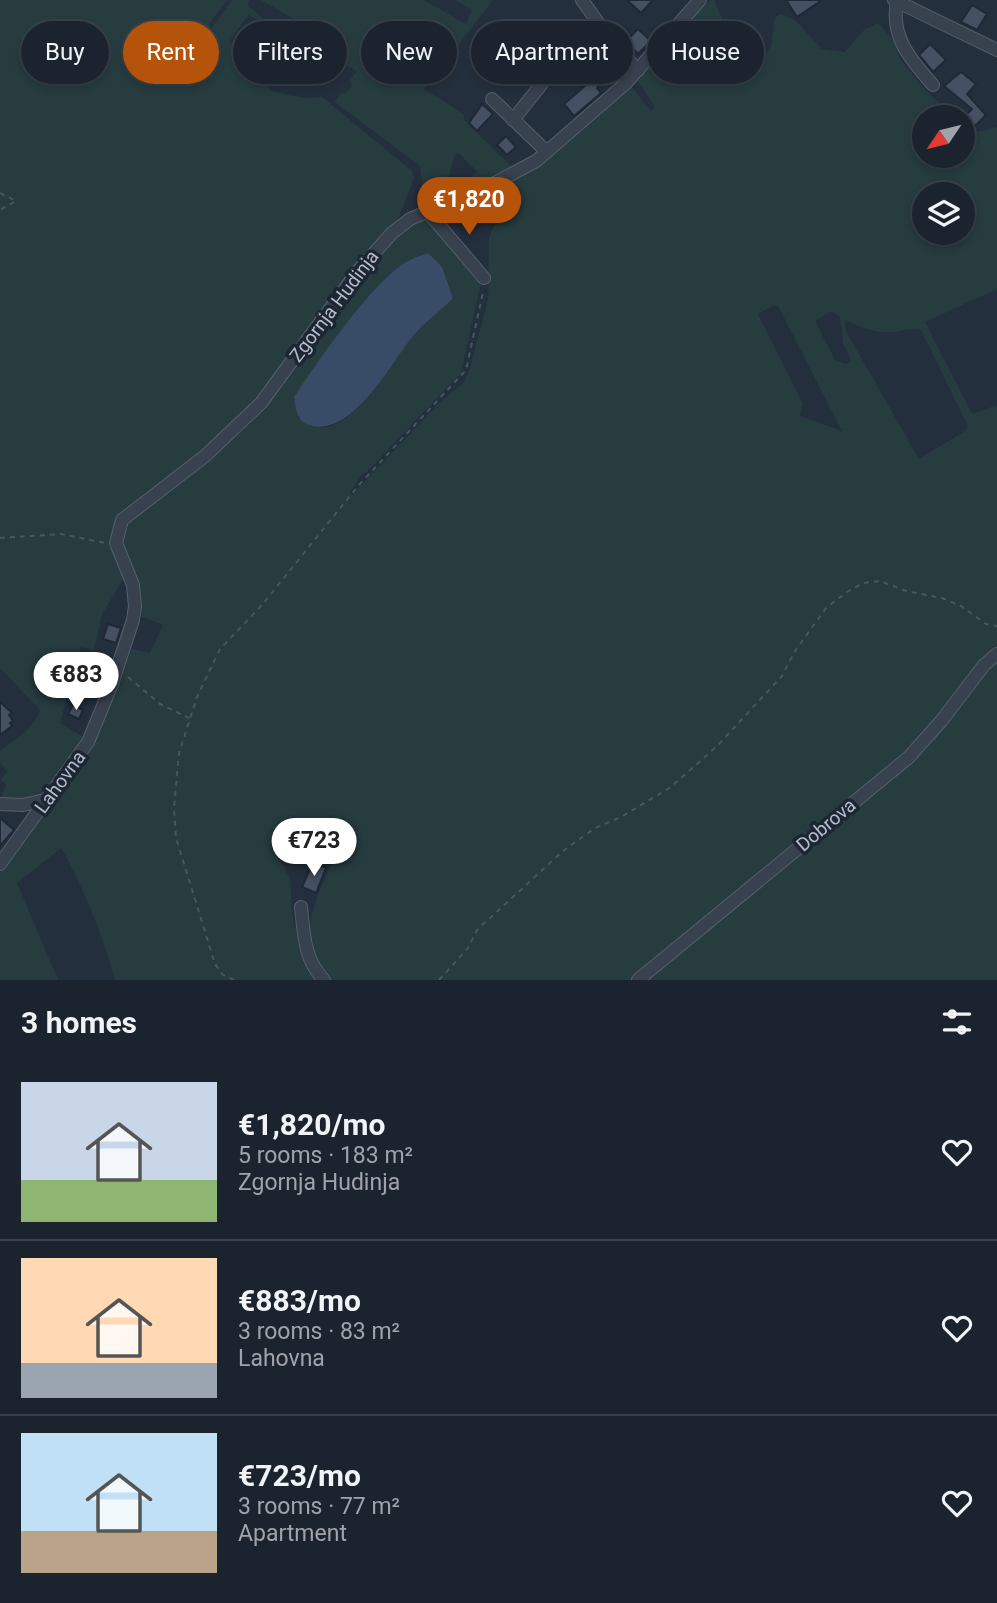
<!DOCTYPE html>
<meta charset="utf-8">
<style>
:root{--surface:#1b232e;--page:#282f3a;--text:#f1f3f6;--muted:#a0a4aa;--line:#39404a;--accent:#b45309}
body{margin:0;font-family:Roboto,sans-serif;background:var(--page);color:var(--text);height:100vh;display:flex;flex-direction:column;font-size:26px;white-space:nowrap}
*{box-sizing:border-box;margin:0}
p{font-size:23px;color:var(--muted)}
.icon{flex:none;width:38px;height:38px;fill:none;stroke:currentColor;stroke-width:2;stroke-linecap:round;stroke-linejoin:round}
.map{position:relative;height:980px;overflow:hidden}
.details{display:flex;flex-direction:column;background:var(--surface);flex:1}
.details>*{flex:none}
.banner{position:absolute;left:21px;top:21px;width:956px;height:63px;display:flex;gap:14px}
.needle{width:46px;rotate:235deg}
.controls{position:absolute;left:912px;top:105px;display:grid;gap:14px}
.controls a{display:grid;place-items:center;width:63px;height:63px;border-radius:50%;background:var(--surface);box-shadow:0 4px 10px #0003,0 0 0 2px var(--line);font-size:35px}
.price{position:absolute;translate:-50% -60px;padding:0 16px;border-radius:24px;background:#fff;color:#222;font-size:23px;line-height:46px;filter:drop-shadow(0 2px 4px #0008)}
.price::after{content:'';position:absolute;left:50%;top:42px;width:21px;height:16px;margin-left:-10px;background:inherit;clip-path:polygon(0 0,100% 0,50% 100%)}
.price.on{background:var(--accent);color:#fff}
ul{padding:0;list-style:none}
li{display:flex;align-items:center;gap:21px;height:175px;padding:0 21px}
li+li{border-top:2px solid var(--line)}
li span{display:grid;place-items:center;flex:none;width:196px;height:140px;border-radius:0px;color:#555}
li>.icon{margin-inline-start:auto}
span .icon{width:84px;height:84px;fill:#fffc;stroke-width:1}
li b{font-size:30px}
h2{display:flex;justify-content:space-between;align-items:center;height:84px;padding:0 21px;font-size:30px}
.tag{padding:0 24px;border-radius:32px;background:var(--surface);box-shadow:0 4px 10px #0003,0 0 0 2px var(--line);font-size:24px;line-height:63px}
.tag.on{background:var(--accent);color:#fff}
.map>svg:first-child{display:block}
</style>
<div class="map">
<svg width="997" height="980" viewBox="0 0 997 980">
<rect width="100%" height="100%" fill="#242f3e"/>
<g fill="#263c3f" fill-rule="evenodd">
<path d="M 0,0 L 227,0 L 209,24 L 211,29 L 232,0 L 250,0 L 247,5 L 265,20 L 263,23 L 248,15 L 230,41 L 237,47 L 230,57 L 253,69 L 272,91 L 304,98 L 322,97 L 412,171 L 414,179 L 397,221 L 259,398 L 242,416 L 116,528 L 126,575 L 102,614 L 94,650 L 81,647 L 60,723 L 85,738 C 58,777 54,804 0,801 L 6,785 L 1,780 L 7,771 L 0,763 L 0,751 C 14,740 35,728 40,710 L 0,668 Z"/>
<path d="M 261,0 L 424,0 L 466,24 L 472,10 L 455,0 L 493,0 L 424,89 L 464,114 L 464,120 L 512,167 L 476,187 L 469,182 L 477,171 L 458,153 L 454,156 L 444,198 C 420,208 423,180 420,166 L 335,102 L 342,92 L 345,94 L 352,86 L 350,80 L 357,71 L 337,60 L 344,48 Z"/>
<path d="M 710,0 L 714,0 L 728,32 L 746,40 L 762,59 L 771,46 L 775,17 L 781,14 L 796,21 L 822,49 L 845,52 L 864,30 L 878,23 L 895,42 L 900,59 L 927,92 L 954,117 L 924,117 L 924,156 L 962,156 L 963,124 L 978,132 L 997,127 L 997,289 L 925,322 L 972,414 L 997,405 L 997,980 L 328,980 C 323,975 316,969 313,963 C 298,928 323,884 337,852 L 315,820 L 306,826 L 308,839 L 298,855 L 285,853 L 281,862 C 293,878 290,890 292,908 C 294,935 308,958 320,980 L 115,980 C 102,934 85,890 61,848 L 17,883 L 58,980 L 0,980 L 0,872 L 91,746 L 117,692 L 131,649 L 150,653 L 163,625 L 140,616 L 141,595 L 121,542 L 126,521 L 218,450 L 375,256 L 412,223 L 425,219 L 435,223 L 481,283 L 461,373 L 367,472 L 363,473 L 350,493 L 352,495 L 439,403 L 463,383 L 469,372 L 488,299 L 489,238 L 493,227 L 502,220 L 471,198 L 529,172 L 630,85 L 651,111 L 655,107 L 636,79 ZM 924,194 L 962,194 L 962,233 L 924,233 ZM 442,267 L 453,298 C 445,306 435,311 427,319 C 404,341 357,428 324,427 C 316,427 305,421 298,418 L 294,397 L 337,337 L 388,276 ZM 772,306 L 778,306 L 842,431 L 800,416 L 803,404 L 758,314 ZM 832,311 L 840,317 L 843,343 L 851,360 L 846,364 L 835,360 L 815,321 ZM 845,320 C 859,327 877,334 893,332 C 903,331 911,327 921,330 L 968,426 L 965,431 L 919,459 L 846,331 Z"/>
<path d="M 306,48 L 333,61 L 320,82 L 312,56 Z"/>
</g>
<path fill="#394c67" d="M 428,253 L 442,267 L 453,298 C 440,312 425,321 413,336 C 391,363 354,434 313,426 C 297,423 296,411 294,397 C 319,360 368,288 403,264 C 410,259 420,256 428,253 Z"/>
<g fill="#455162" stroke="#1f2835" stroke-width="2">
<path d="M 627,0 L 653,0 L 641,13 Z"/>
<path d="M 786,0 L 822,0 L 797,17 Z"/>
<path d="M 972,5 L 987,14 L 977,30 L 961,22 Z"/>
<path d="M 582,28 L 596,45 L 583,56 L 569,38 Z"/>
<path d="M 638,29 L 651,41 L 638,54 L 626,41 Z"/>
<path d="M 546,34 L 562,50 L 553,58 L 547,52 L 543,56 L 533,46 Z"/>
<path d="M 930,44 L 946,60 L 933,72 L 919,55 Z"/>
<path d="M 607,52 L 619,64 L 597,88 L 601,93 L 574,116 L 564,104 L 599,74 L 596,71 L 604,62 L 601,59 Z"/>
<path d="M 961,72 L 976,84 L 967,94 L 986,115 L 975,126 L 965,116 L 972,109 L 944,86 Z"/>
<path d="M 482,104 L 493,114 L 477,131 L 469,123 Z"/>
<path d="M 506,136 L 516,147 L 507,155 L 497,145 Z"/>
<path d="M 108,624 L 121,628 L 116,643 L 103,639 Z"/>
<path d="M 0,702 L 12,713 L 9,715 L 13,721 L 10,723 L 12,726 L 0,735 Z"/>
<path d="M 73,705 L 83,710 L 79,719 L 68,714 Z"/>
<path d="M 0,818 L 14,830 L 0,846 Z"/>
<path d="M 313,862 L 326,868 L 316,893 L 302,887 Z"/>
</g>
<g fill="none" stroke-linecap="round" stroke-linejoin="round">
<g stroke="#565f6c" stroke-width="14">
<g id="minor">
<path d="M 582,0 L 614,45 L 638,70"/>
<path d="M 894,0 L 997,50"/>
<path d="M 897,2 C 890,37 911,60 933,85"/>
<path d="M 492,99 L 547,152"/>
<path d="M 513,120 L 548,76"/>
<path d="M 427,211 L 484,278"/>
<path d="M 92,666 L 92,676 L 112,684"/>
<path d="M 0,804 L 23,805 L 49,799"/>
<path d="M 0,864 L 88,742 L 112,684 L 133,620 L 135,606 L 133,585 L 116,543 L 122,520 L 205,456 L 261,403 L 358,271 L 392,233 L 410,219 L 493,184 L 536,161 L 625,84 L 700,0"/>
<path d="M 301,907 C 304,935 304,959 324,980"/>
<path d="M 638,980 L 909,757 L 942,720 L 984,665 L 997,654"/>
</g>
</g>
<g stroke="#44595c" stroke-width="2" stroke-dasharray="5 5" stroke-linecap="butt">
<path d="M 0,193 L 16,201 L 0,210"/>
<path d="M 0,538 L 61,534 L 105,543"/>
<path d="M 128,677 L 160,704 L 189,718"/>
<path d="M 234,980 L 223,975 L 215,964 L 176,838 L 174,808 L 179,753 L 197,697 L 220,649 L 262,605 L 358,486 L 466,370 L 483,292"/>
<path d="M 439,980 L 468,948 L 477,930 L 563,851 L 595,828 L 621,817 L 671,787 L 717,746 L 782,676 L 795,651 L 826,608 L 847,592 L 863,583 L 880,581 L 906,591 L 942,598 L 961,606 L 986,624 L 997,626"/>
</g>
<use href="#minor" stroke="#38414e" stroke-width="12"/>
</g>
<g text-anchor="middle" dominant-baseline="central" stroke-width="7" stroke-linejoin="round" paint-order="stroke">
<g font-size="19" fill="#b4bcc9" stroke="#1d2633">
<text transform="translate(334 306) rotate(-53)">Zgornja Hudinja</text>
<text transform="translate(60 782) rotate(-54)">Lahovna</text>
<text transform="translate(826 825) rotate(-40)">Dobrova</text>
</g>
</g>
</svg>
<div class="controls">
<a><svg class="needle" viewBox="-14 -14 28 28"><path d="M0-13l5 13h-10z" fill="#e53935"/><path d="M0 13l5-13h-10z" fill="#a0a4aa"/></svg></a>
<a><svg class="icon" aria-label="layers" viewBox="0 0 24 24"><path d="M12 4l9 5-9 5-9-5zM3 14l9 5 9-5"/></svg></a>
</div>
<b class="price on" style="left:469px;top:237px">€1,820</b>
<b class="price" style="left:76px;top:712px">€883</b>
<b class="price" style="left:314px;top:878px">€723</b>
<div class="banner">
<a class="tag">Buy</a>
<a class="tag on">Rent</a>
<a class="tag">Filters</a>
<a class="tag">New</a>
<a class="tag">Apartment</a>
<a class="tag">House</a>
</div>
</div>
<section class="details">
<h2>3 homes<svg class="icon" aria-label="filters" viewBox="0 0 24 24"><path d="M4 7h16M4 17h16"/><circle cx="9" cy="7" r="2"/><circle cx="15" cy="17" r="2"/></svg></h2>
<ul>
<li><span style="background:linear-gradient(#c9d6e8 70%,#8fb573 0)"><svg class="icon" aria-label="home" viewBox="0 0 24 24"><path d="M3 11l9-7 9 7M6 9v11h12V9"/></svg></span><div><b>€1,820/mo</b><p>5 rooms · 183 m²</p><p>Zgornja Hudinja</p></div><svg class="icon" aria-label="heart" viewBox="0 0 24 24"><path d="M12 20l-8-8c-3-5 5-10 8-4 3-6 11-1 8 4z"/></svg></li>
<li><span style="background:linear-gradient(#ffd9b3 75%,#9aa5b1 0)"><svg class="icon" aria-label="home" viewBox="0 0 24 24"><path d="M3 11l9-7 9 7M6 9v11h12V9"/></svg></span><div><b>€883/mo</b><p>3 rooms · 83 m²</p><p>Lahovna</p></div><svg class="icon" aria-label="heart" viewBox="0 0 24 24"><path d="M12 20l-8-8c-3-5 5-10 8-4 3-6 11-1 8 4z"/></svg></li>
<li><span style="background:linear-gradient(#bfe0f5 70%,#b9a48a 0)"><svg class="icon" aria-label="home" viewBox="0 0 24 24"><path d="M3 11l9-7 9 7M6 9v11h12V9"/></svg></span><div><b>€723/mo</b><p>3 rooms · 77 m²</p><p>Apartment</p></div><svg class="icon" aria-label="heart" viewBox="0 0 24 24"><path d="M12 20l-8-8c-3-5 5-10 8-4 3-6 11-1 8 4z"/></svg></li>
</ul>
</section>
